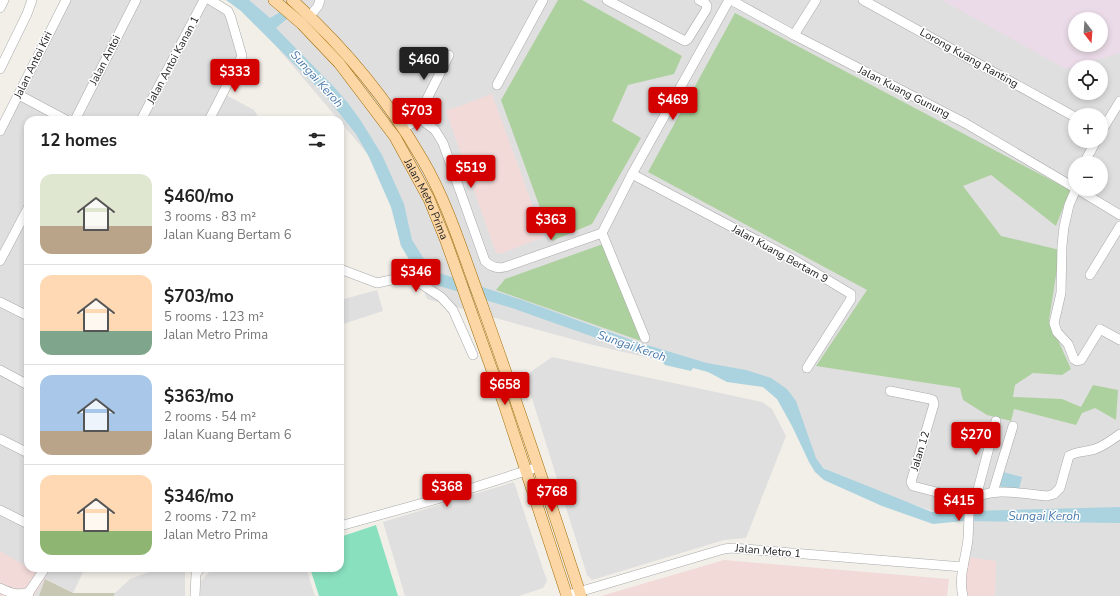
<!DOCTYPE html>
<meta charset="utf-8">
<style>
:root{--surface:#fff;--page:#f2f2f2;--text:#222;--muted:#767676;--line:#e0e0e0;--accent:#d40000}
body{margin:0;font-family:"Nunito Sans",sans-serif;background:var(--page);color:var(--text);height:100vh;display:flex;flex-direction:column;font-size:15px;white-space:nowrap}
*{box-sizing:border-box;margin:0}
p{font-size:13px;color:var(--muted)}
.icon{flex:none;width:22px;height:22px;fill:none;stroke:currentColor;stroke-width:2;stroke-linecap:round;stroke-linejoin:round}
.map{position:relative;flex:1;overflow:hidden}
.panel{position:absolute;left:24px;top:116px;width:320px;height:456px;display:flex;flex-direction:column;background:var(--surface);border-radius:12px;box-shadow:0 2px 6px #0003}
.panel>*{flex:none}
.needle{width:26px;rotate:163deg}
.fabs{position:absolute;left:1068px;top:12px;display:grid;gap:8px}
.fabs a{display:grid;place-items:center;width:40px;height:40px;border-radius:50%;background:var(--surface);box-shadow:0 2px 6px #0003;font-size:20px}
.price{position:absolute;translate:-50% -34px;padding:0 9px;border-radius:4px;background:var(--accent);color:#fff;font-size:13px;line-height:26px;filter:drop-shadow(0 1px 2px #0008)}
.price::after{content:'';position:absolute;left:50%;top:24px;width:12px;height:9px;margin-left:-6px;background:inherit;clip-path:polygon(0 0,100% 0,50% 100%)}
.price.selected{background:#222;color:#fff}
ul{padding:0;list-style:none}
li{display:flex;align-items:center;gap:12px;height:100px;padding:0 16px}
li+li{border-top:1px solid var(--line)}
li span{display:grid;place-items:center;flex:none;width:112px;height:80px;border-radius:12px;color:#555}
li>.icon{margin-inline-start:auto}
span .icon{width:48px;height:48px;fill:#fffc;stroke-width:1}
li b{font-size:17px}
h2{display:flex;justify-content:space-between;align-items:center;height:48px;padding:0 16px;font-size:17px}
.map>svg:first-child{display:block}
</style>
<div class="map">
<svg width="1120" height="596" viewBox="0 0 1120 596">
<rect width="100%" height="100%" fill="#f2efe9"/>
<g fill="#e0dfdf" fill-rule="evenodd">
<path d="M 64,0 L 214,0 L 234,18 L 245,61 L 226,95 L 254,110 L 260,120 L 28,120 L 28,568 L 85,568 L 73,593 L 46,579 L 39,596 L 0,596 L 0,123 Z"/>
<path d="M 231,0 L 1120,0 L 1120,596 L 964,596 L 970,523 L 890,497 L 820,466 L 790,407 L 759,383 L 593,345 L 427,299 L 383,172 L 242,6 ZM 1075,19 L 1101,19 L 1101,45 L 1075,45 ZM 1075,67 L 1101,67 L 1101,93 L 1075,93 ZM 1075,115 L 1101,115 L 1101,141 L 1075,141 ZM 1075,163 L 1101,163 L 1101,189 L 1075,189 Z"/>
<path d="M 377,290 L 383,311 L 340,325 L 340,300 Z"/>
<path d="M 552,357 L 762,402 L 772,409 L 786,436 L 746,538 L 724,540 L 592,580 L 587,575 L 525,376 Z"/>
<path d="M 514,482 L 547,581 L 543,588 L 519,596 L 405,596 L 383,522 Z"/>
<path d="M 169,568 L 185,568 L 185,596 L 114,596 L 115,593 L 130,579 L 154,570 Z"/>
<path d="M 214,568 L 306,568 L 315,596 L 200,596 L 201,581 L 212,569 Z"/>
</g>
<g fill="#f2dad9">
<path d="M 492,94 L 544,237 L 502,253 L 496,253 L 446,111 Z"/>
<path d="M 0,551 L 28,567 L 28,568 L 31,568 L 46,577 L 34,596 L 0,596 Z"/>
<path d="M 967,557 L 996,561 L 995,596 L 965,596 Z"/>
<path d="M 724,560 L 949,579 L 947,596 L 601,596 Z"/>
</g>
<path fill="#ebdbe8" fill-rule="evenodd" d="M 942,0 L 1120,0 L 1120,53 L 1066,69 ZM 1075,19 L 1101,19 L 1101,45 L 1075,45 Z"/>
<path fill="#c7c7b4" d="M 45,579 L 73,593 L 115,593 L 114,596 L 39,596 Z"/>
<g fill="#add19e">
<path d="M 558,0 L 582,0 L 682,56 L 674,74 L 628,85 L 612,121 L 641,138 L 592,224 L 552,241 L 501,100 Z"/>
<path d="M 735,13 L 1070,190 L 1056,226 L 991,175 L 963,186 L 1001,236 L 1060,250 L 1049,320 L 1071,369 L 1062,375 L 1033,373 L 1015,385 L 1013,397 L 1062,399 L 1081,407 L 1093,385 L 1118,390 L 1116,420 L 1095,408 L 1082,413 L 1076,425 L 1014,409 L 1011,421 L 987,415 L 963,400 L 960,388 L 816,366 L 867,290 L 648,172 Z"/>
<path d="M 603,244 L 641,341 L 496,290 L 505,279 Z"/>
</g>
<path fill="#88e0be" d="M 376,525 L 398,596 L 319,596 L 310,568 L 340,568 L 340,537 Z"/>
<g fill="#aad3df">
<path d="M 226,0 L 249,0 L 270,18 L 282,11 L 288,18 L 276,28 L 334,87 L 348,103 L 361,121 L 382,155 L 404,204 L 412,240 L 424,259 L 436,272 L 522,300 L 637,342 L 707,363 L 746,370 L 771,378 L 787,389 L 796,401 L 816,458 L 823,468 L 932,512 L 1120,507 L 1120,523 L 963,521 L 933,524 L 882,506 L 824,480 L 815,472 L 809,462 L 792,426 L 777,399 L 763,387 L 727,382 L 708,372 L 693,368 L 691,371 L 665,365 L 661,361 L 512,308 L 433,284 L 423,277 L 410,261 L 401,246 L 391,207 L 369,157 L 356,134 L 323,93 L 241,11 Z"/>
<path d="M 1003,472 L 1022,477 L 1019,490 L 1005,490 L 999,485 Z"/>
</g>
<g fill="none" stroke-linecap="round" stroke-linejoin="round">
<g stroke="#a9a9a9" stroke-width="10">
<g id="minor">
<path d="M 607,0 L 685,41 L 688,39 L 706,10 L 707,6 L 705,3 L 699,0"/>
<path d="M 731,0 L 794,35 L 965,123 L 1075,188"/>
<path d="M 863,0 L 1075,117"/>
<path d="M 0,8 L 4,0"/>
<path d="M 310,16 L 318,6 L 320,0"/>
<path d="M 794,35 L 816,0"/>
<path d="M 0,69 L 27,14 L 32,0"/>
<path d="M 497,85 L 543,0"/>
<path d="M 19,95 L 66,120"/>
<path d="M 418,117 L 435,130 L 443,143 L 485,261 C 491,267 497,269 505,267 L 602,233 L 632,174 L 729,0"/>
<path d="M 75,120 L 136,0"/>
<path d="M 141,120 L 204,0"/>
<path d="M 209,120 L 242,56 L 231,18 L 228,11 L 210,0"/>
<path d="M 403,127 L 411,124 L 418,117 L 449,55"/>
<path d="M 0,131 L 66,0"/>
<path d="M 1101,132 L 1120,101"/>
<path d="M 1084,163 L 1096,141"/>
<path d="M 632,174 L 796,261 L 851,294 L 851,299 L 807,368"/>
<path d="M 1076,189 L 1069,205 L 1064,227 L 1062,245 L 1061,293 L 1054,323 L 1057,332 L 1068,344 L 1074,359 L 1077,361 L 1081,360 L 1100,329 L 1120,340"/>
<path d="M 1077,189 L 1120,215"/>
<path d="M 602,233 L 645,338"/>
<path d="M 0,261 L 28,208"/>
<path d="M 340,269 L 377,283 L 409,276 L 441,297 L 453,310 L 473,355"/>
<path d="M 1090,275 L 1120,226"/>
<path d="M 0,302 L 28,316"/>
<path d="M 0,370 L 28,385"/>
<path d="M 890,391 L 930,399 L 933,400 L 934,404 L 911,482 L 913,486 L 971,501"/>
<path d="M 0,439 L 28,453"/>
<path d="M 993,492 L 1013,426"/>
<path d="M 976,497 L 996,421"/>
<path d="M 0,510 L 28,524"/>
<path d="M 340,526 L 441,498 L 538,467"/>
<path d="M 0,588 C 11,593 18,596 29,592"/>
<path d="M 28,596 L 29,592 L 45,568"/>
<path d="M 195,596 L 196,574 L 200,568"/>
<path d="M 565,596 L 724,549 L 732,548 L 963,567"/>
<path d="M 963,596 C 958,577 966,558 968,539 C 969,527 968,513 971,501 C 988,486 1026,494 1047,496 L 1054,494 L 1060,488 L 1069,456 C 1076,451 1087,452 1095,449 C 1104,446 1112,440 1120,434"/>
</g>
</g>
<g stroke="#a06b00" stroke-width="12">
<g id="major">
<path id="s1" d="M 274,0 L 302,24 L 339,63 L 395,137 L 429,199 L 446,241 L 504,404 L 567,596"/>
<path d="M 292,0 C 343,46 388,100 422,159 C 448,203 463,254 481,302 C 516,399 549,498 581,596"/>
</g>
</g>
<use href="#minor" stroke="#fff" stroke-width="9"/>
<use href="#major" stroke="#fcd6a4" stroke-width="11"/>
</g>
<g text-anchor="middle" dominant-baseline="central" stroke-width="3" stroke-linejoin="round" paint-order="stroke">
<g font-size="11" fill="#222" stroke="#fff">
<text transform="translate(969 58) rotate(29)">Lorong Kuang Ranting</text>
<text transform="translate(105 60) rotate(-63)">Jalan Antoi</text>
<text transform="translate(173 60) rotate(-62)">Jalan Antoi Kanan 1</text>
<text transform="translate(33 65) rotate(-64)">Jalan Antoi Kiri</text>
<text transform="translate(904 92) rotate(27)">Jalan Kuang Gunung</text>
<text stroke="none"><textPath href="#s1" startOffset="253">Jalan Metro Prima</textPath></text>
<text transform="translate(780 254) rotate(29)">Jalan Kuang Bertam 9</text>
<text transform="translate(920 451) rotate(-73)">Jalan 12</text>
<text transform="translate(768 551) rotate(5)">Jalan Metro 1</text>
</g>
<g font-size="12" font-style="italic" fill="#4a7aab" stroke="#fff">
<text transform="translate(317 79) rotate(48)">Sungai Keroh</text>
<text transform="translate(632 346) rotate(19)">Sungai Keroh</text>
<text x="1044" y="516">Sungai Keroh</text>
</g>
</g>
</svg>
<div class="fabs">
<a><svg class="needle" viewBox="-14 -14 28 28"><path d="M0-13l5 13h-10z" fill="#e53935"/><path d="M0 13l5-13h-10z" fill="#767676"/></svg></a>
<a><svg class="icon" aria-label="locate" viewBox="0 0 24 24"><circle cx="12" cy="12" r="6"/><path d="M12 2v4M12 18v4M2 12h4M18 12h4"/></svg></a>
<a>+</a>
<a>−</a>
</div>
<b class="price selected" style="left:424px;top:81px">$460</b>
<b class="price" style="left:235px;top:93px">$333</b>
<b class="price" style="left:673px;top:121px">$469</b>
<b class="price" style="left:417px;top:132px">$703</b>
<b class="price" style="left:471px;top:189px">$519</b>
<b class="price" style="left:551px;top:241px">$363</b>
<b class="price" style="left:416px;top:293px">$346</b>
<b class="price" style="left:505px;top:406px">$658</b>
<b class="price" style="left:976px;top:456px">$270</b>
<b class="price" style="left:447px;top:508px">$368</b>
<b class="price" style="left:552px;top:513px">$768</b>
<b class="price" style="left:959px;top:522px">$415</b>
<section class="panel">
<h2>12 homes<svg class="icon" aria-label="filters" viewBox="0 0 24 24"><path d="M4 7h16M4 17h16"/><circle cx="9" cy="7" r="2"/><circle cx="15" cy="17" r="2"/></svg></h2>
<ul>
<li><span style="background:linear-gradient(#dfe7d0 65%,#b9a48a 0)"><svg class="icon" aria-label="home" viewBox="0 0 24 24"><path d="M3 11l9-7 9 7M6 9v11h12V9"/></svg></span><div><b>$460/mo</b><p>3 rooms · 83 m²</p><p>Jalan Kuang Bertam 6</p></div></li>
<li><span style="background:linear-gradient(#ffd9b3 70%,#7fa58c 0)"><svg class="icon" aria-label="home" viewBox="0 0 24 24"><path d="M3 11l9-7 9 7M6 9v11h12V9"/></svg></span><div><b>$703/mo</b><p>5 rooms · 123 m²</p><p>Jalan Metro Prima</p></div></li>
<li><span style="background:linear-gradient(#a9c7e8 70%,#b9a48a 0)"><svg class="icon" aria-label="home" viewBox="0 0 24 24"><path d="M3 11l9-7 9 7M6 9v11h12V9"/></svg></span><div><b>$363/mo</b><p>2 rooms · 54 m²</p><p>Jalan Kuang Bertam 6</p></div></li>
<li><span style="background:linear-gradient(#ffd9b3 70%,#8fb573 0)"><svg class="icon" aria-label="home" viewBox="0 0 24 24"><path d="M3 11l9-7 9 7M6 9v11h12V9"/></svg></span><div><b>$346/mo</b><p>2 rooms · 72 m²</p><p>Jalan Metro Prima</p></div></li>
</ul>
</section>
</div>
